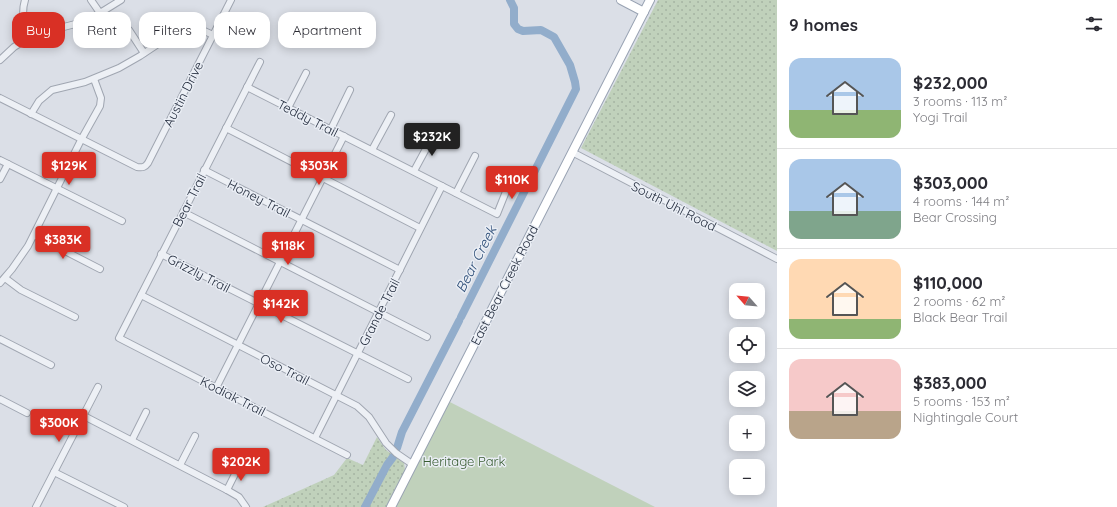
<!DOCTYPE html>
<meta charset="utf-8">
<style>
:root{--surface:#fff;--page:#f7f7f7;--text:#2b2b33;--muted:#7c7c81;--line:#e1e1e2;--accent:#d93025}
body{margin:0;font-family:Quicksand,sans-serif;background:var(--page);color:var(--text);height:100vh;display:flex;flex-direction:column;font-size:15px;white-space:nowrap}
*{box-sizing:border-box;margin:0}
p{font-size:13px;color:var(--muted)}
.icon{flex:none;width:22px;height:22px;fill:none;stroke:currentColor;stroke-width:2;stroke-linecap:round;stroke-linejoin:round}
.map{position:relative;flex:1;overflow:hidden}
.panel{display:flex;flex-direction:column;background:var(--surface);width:340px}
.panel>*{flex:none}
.guide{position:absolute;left:12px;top:12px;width:380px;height:36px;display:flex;gap:8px}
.needle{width:26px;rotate:297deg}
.buttons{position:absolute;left:729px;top:283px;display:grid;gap:8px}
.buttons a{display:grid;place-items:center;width:36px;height:36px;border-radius:8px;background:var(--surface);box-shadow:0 2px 10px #0003;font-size:20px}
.price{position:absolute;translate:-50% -34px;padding:0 9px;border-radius:4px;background:var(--accent);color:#fff;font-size:13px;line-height:26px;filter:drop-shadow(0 1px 2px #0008)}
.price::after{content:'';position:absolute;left:50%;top:24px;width:12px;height:9px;margin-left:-6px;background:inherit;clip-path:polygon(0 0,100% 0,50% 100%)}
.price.current{background:#222;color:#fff}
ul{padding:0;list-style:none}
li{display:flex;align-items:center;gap:12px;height:100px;padding:0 12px}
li+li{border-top:1px solid var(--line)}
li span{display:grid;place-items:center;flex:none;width:112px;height:80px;border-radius:12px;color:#555}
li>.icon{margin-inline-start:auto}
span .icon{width:48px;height:48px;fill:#fffc;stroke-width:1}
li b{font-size:17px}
h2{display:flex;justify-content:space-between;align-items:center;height:48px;padding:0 12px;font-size:17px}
.pill{padding:0 14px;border-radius:12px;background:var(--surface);box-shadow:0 2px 10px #0003;font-size:14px;line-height:36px}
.pill.current{background:var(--accent);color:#fff}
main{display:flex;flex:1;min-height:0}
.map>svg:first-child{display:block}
</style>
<main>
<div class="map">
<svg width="777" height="507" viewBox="0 0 777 507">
<defs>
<pattern id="grass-dots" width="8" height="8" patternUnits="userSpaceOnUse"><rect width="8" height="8" fill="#c0d1bb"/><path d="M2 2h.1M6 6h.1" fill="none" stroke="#a5b4a2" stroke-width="1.8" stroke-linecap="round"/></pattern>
</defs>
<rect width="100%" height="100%" fill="#dbdfe7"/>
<g fill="url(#grass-dots)">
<path d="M 658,0 L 777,0 L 777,251 L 581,148 Z"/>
<path d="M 377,437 L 386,450 L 404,463 L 405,470 L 386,507 L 263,507 L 334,475 L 347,458 L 363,465 Z"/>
</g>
<path fill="#c0d1bb" d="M 444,399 L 655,507 L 388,507 Z"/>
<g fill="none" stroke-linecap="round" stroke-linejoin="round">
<g stroke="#92adcb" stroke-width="8">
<path d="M 461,317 L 576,89 L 575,82 L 570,65 L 554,37 L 541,30 L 523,31 L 518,29 L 514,24 L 514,8 L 510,0"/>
<path d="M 397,448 L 402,432 L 459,321"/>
<path d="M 365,507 L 387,465 L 393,457"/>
</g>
<g stroke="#a0a6b1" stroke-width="8">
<g id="minor">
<path d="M 25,0 C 21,13 24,24 29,36"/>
<path d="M 91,0 L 100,13"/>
<path d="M 129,30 L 144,53"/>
<path d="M 0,60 L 14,47 L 22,42 L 29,36 L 83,22 L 100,13 L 121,0"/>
<path d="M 260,62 L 119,338 L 347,455"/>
<path d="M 247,87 L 497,214 L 511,179"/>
<path d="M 0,98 L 137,167 C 143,168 145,167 148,163 L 231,0"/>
<path d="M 288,108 L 306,73"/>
<path d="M 31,114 L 39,101 L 52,90 L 85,82 L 119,68 L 140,56 L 170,36 L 185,28 L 198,28 L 213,35"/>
<path d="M 226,128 L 420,228"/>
<path d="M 331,129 L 350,90"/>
<path d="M 372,150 L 391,115"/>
<path d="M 572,152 L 777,259"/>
<path d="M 0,160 L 122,221"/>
<path d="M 204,170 L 400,270"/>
<path d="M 414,171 L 434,134"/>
<path d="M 0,179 L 8,164"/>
<path d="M 456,193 L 475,156"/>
<path d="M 183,212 L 427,337"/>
<path d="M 34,235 L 100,269"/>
<path d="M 161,254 L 408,379"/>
<path d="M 5,278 L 21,290 L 75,317"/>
<path d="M 0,283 L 12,269 L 28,246 L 81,140 L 100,106 L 101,98 L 94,79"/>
<path d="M 141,295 L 357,406 L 369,417 L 386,443 L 396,453 L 412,464"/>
<path d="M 0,339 L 51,365"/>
<path d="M 216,388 L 344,136"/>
<path d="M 0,399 L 27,413"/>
<path d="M 84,416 L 227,490 L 239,497 L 246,507"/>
<path d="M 315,438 L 442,186"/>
<path d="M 132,440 L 146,412"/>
<path d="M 180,465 L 195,436"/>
<path d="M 54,472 L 124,507"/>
<path d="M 227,490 L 237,470 L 240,467 L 247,464"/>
<path d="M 36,507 L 98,387"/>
</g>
</g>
<g stroke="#99a3b3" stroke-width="10">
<g id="major">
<path d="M 621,0 L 644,12"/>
<path d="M 391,507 L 650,0"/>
</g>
</g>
<use href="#minor" stroke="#edf0f5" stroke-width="6"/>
<use href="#major" stroke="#fff" stroke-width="8"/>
</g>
<g text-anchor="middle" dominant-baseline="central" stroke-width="3" stroke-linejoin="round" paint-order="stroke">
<g font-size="13" fill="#242d3e" stroke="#eaeef5">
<text transform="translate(183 94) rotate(-63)">Austin Drive</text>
<text transform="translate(308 118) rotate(27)">Teddy Trail</text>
<text transform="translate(259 198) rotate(27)">Honey Trail</text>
<text transform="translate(189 200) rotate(-63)">Bear Trail</text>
<text transform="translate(674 206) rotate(27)">South Uhl Road</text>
<text transform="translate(199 273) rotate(27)">Grizzly Trail</text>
<text transform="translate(504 285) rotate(-63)">East Bear Creek Road</text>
<text transform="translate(379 312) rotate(-63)">Grande Trail</text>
<text transform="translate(285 369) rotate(27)">Oso Trail</text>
<text transform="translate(233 396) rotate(27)">Kodiak Trail</text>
</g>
<g font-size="13" fill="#375b30" stroke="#eaeef5">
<text x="464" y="461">Heritage Park</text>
</g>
<g font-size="14" font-style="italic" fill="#2b4b75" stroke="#eaeef5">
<text transform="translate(476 259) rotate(-63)">Bear Creek</text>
</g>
</g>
</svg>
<div class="buttons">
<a><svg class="needle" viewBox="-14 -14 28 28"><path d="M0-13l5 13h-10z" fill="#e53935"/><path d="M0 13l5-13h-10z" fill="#7c7c81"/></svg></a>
<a><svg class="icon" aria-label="locate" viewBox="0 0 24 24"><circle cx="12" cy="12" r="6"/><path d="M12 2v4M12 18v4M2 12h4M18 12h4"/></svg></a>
<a><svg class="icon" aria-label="layers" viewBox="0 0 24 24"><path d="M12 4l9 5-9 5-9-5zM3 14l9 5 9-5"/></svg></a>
<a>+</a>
<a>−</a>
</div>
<b class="price current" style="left:432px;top:157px">$232K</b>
<b class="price" style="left:69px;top:186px">$129K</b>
<b class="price" style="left:319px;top:186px">$303K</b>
<b class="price" style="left:512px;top:200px">$110K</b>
<b class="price" style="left:63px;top:260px">$383K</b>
<b class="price" style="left:288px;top:266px">$118K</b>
<b class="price" style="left:281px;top:324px">$142K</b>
<b class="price" style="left:59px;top:443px">$300K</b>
<b class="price" style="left:241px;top:482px">$202K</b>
<div class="guide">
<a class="pill current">Buy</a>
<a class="pill">Rent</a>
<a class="pill">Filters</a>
<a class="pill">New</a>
<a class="pill">Apartment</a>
</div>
</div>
<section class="panel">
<h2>9 homes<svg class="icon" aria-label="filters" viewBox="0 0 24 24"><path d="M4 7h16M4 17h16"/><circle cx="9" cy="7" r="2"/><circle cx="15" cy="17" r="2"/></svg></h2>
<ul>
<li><span style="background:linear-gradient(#a9c7e8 65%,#8fb573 0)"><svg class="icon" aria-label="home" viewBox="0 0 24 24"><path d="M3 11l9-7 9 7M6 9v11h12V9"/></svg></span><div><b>$232,000</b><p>3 rooms · 113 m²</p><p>Yogi Trail</p></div></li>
<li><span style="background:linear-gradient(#a9c7e8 65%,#7fa58c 0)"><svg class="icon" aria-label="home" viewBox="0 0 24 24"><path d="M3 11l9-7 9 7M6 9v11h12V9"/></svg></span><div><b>$303,000</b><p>4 rooms · 144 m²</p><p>Bear Crossing</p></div></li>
<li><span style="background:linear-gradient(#ffd9b3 75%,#8fb573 0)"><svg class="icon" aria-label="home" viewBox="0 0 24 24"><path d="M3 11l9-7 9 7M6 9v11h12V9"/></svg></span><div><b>$110,000</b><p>2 rooms · 62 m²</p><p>Black Bear Trail</p></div></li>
<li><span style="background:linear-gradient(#f6c9c9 65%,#b9a48a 0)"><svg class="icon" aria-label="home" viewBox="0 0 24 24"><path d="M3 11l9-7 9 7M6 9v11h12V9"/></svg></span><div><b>$383,000</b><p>5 rooms · 153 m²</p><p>Nightingale Court</p></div></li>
</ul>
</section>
</main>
